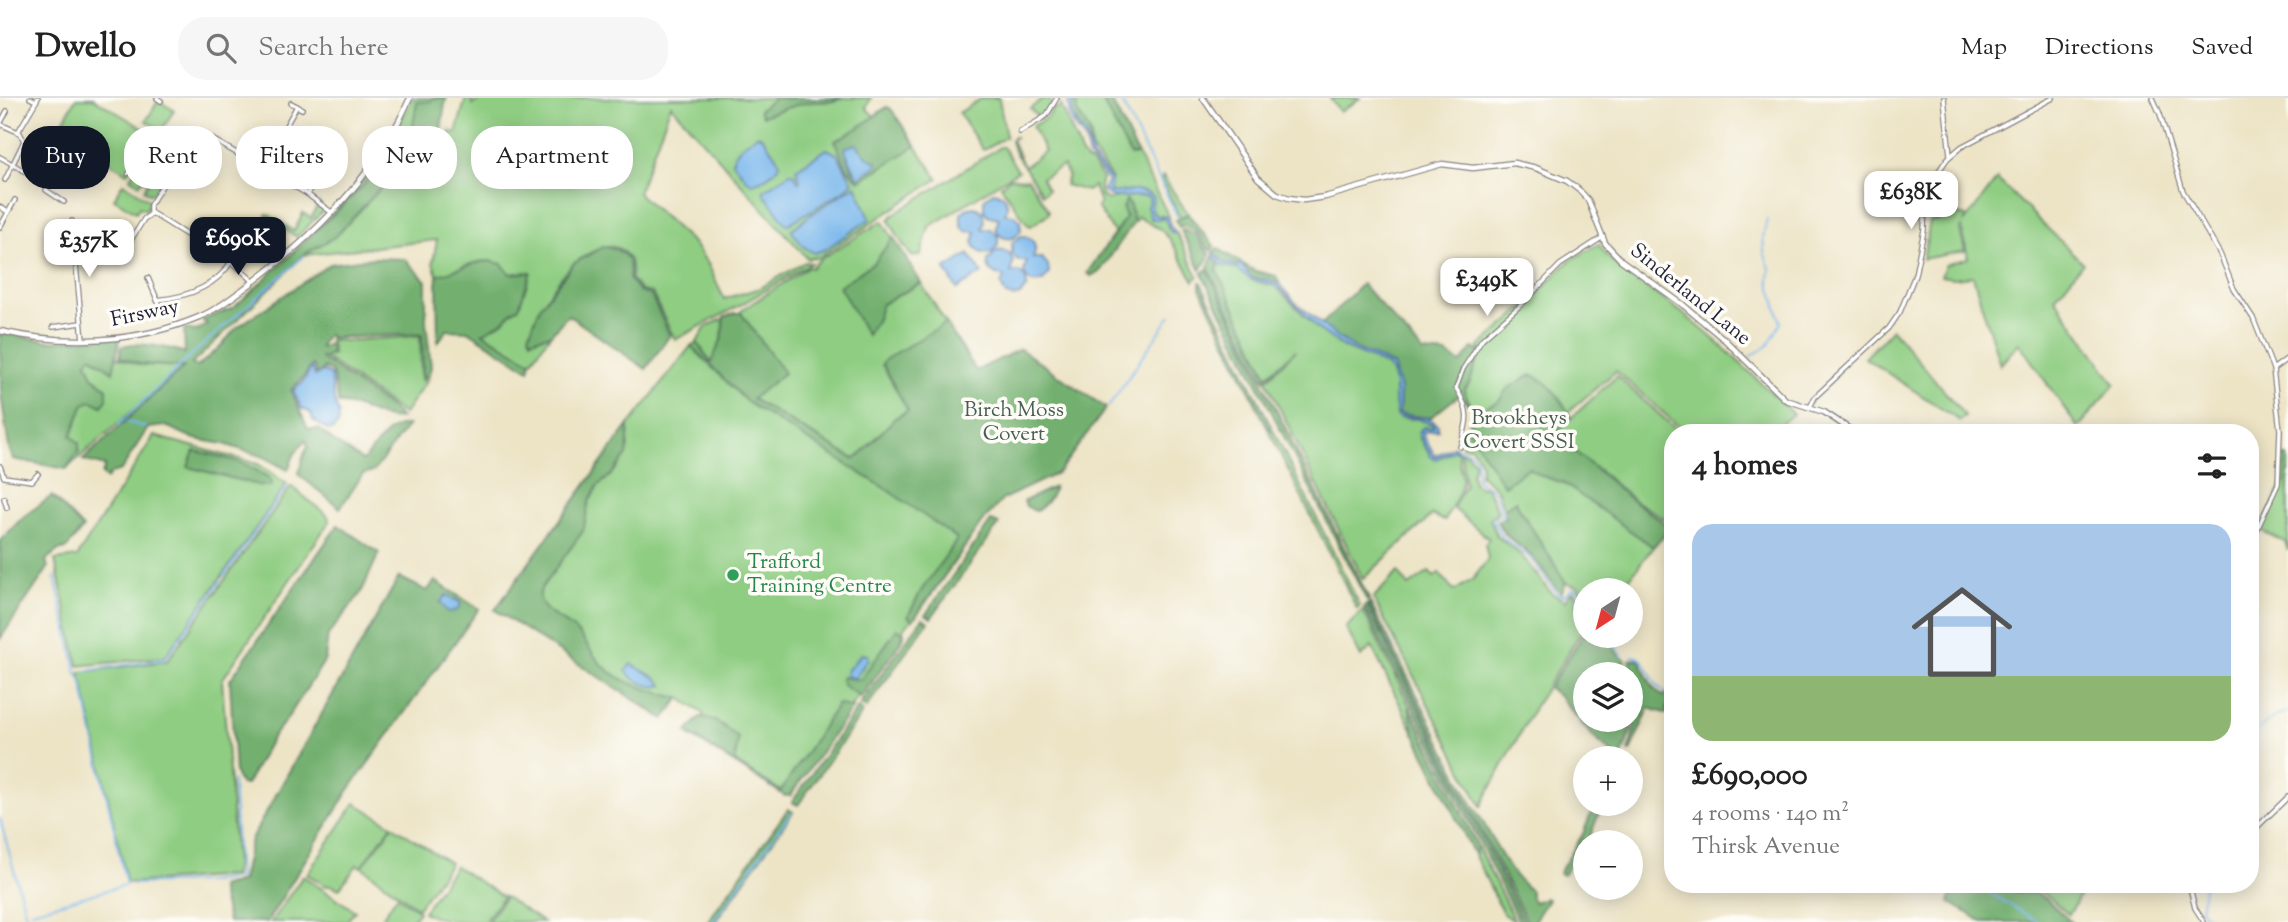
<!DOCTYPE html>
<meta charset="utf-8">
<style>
:root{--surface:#fff;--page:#f6f6f6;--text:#222;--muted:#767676;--line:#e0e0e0;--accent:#111827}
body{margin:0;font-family:"Sorts Mill Goudy",serif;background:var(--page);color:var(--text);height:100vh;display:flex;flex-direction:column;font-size:26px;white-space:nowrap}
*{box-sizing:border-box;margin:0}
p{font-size:23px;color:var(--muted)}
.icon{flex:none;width:38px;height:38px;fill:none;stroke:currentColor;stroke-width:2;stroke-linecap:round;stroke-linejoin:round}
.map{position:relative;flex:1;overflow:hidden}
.side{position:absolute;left:1664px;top:326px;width:595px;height:469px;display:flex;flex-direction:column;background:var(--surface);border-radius:28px;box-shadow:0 4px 18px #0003}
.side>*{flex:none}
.banner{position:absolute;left:21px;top:28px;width:665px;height:63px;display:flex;gap:14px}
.needle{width:46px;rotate:216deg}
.fabs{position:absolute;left:1573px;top:480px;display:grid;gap:14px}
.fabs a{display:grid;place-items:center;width:70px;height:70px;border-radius:50%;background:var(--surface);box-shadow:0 4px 18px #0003;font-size:35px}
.price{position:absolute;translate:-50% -60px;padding:0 16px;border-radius:14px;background:#fff;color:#222;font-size:23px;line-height:46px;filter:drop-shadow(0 2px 4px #0008)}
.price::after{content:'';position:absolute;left:50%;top:42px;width:21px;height:16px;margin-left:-10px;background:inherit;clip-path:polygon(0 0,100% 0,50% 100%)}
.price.active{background:var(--accent);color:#fff}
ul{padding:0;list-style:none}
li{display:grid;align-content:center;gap:14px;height:371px;padding:0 28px}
li span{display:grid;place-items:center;height:217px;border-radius:21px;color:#555}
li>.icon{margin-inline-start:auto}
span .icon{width:126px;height:126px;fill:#fffc;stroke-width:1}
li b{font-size:30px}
h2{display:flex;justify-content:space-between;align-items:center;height:84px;padding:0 28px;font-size:30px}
.pill{padding:0 24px;border-radius:28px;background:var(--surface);box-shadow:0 4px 18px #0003;font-size:24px;line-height:63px}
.pill.active{background:var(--accent);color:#fff}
header{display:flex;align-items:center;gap:42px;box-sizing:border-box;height:98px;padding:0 35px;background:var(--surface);border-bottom:2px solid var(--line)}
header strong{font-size:33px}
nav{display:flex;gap:38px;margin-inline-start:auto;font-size:24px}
.search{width:490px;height:63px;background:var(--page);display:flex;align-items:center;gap:18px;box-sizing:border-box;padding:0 24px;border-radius:28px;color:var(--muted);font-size:26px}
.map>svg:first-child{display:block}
</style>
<header>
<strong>Dwello</strong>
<div class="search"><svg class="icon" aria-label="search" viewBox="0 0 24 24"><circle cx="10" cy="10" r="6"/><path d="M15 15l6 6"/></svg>Search here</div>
<nav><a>Map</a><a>Directions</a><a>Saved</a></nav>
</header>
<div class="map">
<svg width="2288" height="824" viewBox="0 0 2288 824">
<rect width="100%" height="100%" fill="#fdfcf7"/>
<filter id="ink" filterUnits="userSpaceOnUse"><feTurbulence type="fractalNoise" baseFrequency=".0143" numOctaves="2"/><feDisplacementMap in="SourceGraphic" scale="14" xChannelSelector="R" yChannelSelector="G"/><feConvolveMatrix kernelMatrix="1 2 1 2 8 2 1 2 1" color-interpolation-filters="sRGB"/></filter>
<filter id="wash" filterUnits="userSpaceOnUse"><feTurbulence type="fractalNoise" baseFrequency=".00686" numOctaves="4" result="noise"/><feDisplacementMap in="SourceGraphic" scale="28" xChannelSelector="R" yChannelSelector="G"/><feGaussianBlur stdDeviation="1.57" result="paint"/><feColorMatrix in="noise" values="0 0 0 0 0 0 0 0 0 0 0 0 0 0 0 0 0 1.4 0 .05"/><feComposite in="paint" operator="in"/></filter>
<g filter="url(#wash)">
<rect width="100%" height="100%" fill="#ede4c6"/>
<g fill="#8fcd82" stroke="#58785e" stroke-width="2">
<path d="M 76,0 L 93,0 L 154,37 L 127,75 L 58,33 Z"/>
<path d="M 413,0 L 432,0 L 412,33 L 397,41 L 362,89 L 297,151 L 352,95 L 380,62 Z"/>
<path d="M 466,0 L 471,0 L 473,7 L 481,0 L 871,0 L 866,10 L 874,18 L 887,9 L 891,11 L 938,81 L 818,160 L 811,159 L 808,161 L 671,7 L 638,95 L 693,145 L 708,166 L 724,201 L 760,190 L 805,164 L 811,165 L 737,209 L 675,242 L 652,195 L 641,193 L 631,181 C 632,169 632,160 621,152 C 610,145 601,150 590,155 C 560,171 542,205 529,237 L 531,241 L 551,236 L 531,264 L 482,235 L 504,223 L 511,214 L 519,209 L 530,174 L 509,176 C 487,148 463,173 437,177 L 433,165 L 437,142 L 304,157 L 336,137 L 379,92 L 439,43 L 448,44 L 450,34 L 456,35 Z"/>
<path d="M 982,0 L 999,0 L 1006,39 L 983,52 L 959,15 Z"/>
<path d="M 1043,0 L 1049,0 L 1052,8 L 1045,17 L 1038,19 L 1030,11 Z"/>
<path d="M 1077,0 L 1101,0 L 1130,57 L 1138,57 L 1169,119 L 1154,117 L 1151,108 L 1153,98 C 1140,88 1124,96 1110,94 L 1109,91 L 1112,81 L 1091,50 L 1091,36 L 1077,15 Z"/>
<path d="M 1330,0 L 1360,0 L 1340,14 Z"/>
<path d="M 158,3 L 174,12 L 162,32 L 146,23 Z"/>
<path d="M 1061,7 L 1081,55 L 1087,63 L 1091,64 L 1102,80 L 1100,88 L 1101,97 L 1108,102 L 1125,97 L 1147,98 L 1150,102 L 1148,107 L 1151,121 L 1165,121 L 1170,133 L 1177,136 L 1198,178 L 1194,183 L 1170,141 L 1160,131 L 1138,119 L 1134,124 L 1130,108 L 1126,103 L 1123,111 L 1126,119 L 1115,136 L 1097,109 L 1100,106 L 1094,88 L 1087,93 L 1065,87 L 1068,77 L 1063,68 L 1042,80 L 1048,92 L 1042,96 L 1014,53 L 1011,43 L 1014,39 L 1015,39 L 1012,42 L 1024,69 L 1045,53 L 1032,28 L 1048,19 L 1054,10 L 1058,11 Z"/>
<path d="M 163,35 L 171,40 L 166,49 L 178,54 L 173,64 L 169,62 L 171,56 L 168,61 L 161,57 L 163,52 L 154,47 Z"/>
<path d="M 57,38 L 79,50 L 72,62 L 50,50 Z"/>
<path d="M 1000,49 L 1003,49 L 1018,73 L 929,129 L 921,157 L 913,159 C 902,148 897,136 889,122 L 893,117 Z"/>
<path d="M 159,59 L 167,64 L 165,68 L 162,66 L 156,76 L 162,81 L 155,94 L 151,96 L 144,92 L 148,84 L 143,81 L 140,86 L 130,80 L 135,72 L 144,77 L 154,61 L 157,63 Z"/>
<path d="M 1163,78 L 1188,116 L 1180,119 L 1161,81 Z"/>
<path d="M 1010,80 L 1028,81 L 1049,113 L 1048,116 L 1031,128 L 1028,127 L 1001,88 Z"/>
<path d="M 1997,81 L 2083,165 L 2055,200 L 2115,286 L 2078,330 L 2019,245 L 2000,267 L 1973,178 L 1953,180 L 1941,178 L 1945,167 L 1968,160 L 1962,129 L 1960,133 L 1965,153 L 1923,161 L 1930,123 L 1938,122 L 1938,115 L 1959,116 L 1966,119 L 1964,125 Z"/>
<path d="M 123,85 L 148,101 L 150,103 L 146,112 L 139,109 L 136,114 L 114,101 Z"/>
<path d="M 319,105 L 324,112 L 297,139 L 265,120 L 267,116 L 294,133 L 303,115 L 311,120 Z"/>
<path d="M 882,123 L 976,273 L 895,320 L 858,359 L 854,361 L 737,292 L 711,265 L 697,244 L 706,229 L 735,215 L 738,216 L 745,210 L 808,169 L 811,170 L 819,162 Z"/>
<path d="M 1599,146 C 1610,169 1660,197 1681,214 C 1721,245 1757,281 1793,316 L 1772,334 L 1685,334 L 1616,273 L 1568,314 L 1571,320 L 1617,278 L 1679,334 L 1673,334 L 1672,425 L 1634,402 L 1595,369 L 1633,403 L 1671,429 L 1653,449 L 1621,492 L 1586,492 L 1585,501 L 1578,488 L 1566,485 L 1515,404 L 1504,411 L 1497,391 L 1480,377 C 1483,365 1479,359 1471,349 L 1462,348 L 1474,313 L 1464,293 L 1482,253 L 1479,249 L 1520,213 L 1569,163 Z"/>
<path d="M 1219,165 L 1242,173 L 1252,182 L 1275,188 L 1318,231 L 1345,250 L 1386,267 C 1402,281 1390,305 1400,320 L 1419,321 L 1434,327 L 1432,330 L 1424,329 L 1419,339 L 1432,360 L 1441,359 L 1454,352 L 1459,354 C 1457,364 1462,372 1462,381 C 1462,395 1450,410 1445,423 L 1432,417 L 1363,481 L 1266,282 L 1296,252 L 1267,278 L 1220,180 L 1217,172 Z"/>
<path d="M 1892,231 L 1965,318 L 1960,323 L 1865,260 Z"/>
<path d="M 420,238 L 421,282 L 427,282 L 404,316 L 324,259 L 333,256 L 330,242 L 345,243 Z"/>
<path d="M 691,248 L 747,304 L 969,443 L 921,511 L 903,531 L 904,539 L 783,696 L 689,637 L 704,616 L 680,600 L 664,621 L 495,512 L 629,327 Z"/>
<path d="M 91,258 L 113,273 L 116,259 L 140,267 L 183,269 L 66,371 L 79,353 L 71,338 L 84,306 L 107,290 L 93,279 L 87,264 Z"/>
<path d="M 1267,329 L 1273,332 L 1360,508 L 1357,511 Z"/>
<path d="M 154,338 L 258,366 L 287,386 L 165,559 L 78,568 L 55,462 L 77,459 Z"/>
<path d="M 1461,354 L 1466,355 L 1475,364 L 1472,377 L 1474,385 L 1481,389 L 1486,388 L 1498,413 L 1490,421 L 1497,438 L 1521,457 L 1551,495 L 1565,503 L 1569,496 L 1574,493 L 1581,522 L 1585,528 L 1535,608 L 1481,708 L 1373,500 L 1398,474 L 1409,488 L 1429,474 L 1434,479 L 1439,475 L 1454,493 L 1473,481 L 1488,461 L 1485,446 L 1489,441 L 1453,410 L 1465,387 Z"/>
<path d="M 2284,358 L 2288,358 L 2288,453 L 2285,444 L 2260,432 L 2284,384 Z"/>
<path d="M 291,388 L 328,418 L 329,424 L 222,582 L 236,765 L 234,778 L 127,785 L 80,574 L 167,563 Z"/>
<path d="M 1363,512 L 1409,607 L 1414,635 L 1372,549 L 1361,559 L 1346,530 Z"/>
<path d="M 355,705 L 392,727 L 361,769 L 357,767 L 339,791 L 331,787 L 326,788 L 307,776 Z"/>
<path d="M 393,728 L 450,765 L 418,810 L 362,769 Z"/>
<path d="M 1477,747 L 1515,824 L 1503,815 L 1475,758 Z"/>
<path d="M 455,768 L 503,799 L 484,824 C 467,824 437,823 423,814 Z"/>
<path d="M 303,778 L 355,813 L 346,824 L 271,824 Z"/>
<path d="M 2003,786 L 2002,786 L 2086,786 L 2069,817 C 2058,808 2046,794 2031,790 C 2021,788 2012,791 2003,786 Z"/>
<path d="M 397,798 L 419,813 L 411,824 L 386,824 L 381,821 Z"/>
<path d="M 505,799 L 543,824 L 487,824 Z"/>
</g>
<g fill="#73b070" stroke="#4a6956" stroke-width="2" fill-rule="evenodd">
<path d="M 432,0 L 446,0 L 439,43 L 379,92 L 336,138 L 305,156 L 192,266 L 197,269 L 221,248 L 236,230 L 330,166 L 373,160 L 405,161 L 426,183 L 426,224 L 431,269 L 428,279 L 423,280 L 422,236 L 330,240 L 328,236 L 320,248 L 321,250 L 331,245 L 331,256 L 321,260 L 390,309 L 401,320 C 379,324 361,305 339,306 L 332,274 L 324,270 L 316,277 L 315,269 L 312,267 L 302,281 L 291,292 L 308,331 L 319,331 L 333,343 L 363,363 C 377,349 386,326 408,327 L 374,373 L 363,376 L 340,410 L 298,376 C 302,367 302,357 308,348 L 305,342 L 294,357 L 288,372 L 264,359 L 224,346 L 195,341 L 166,328 L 148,330 L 121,372 L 111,375 L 107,381 L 102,376 L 105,368 L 83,362 L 184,269 L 140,266 L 120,259 L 121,249 C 132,242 172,250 185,255 L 184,231 L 196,233 L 207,226 L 202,222 L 233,210 L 249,196 L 362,89 L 397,41 L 412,33 L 417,4 L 431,3 Z"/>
<path d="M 775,0 L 842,0 C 827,6 828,3 814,4 C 799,4 777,14 762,18 L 759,12 Z"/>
<path d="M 1073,0 L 1077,0 L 1077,15 C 1087,26 1091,34 1091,50 L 1072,15 Z"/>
<path d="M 1101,0 L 1110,0 L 1138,57 L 1130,57 Z"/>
<path d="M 887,9 L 891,11 L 916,48 L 859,83 L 846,69 L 835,43 L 858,30 ZM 862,54 L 868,60 L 853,73 L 847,58 Z"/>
<path d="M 1126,102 L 1130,108 L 1134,124 L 1101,172 L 1091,178 L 1087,175 L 1126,119 L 1123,111 Z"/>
<path d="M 1188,116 L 1214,148 L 1212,153 C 1196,144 1209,136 1184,127 L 1179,129 L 1176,122 Z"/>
<path d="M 1184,131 L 1196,136 L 1203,149 L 1210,156 L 1201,172 L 1181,132 Z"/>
<path d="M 893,139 L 921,185 L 882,206 L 877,221 L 867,237 L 839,188 L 875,164 Z"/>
<path d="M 603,149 C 625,151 632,160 629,181 L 640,194 L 651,197 L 670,237 L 646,271 L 568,217 L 551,236 L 531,242 L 529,237 L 540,209 L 574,165 Z"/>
<path d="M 1217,150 L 1255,173 L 1276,178 L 1280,187 L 1269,182 L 1252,180 L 1245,170 L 1225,165 L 1214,155 Z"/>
<path d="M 1213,158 L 1219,165 L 1217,172 L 1220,179 L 1267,278 L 1264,281 L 1210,175 L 1208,168 Z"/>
<path d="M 489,163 L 502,166 L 510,176 L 531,174 L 519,209 L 511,214 L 504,223 L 483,235 L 531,264 L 529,272 L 468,233 L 447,232 L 438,244 L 437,177 C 455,174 470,164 489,163 Z"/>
<path d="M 1207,171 L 1369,501 L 1367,503 L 1202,176 Z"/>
<path d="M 1200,183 L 1273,332 L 1267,329 L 1200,190 Z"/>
<path d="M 1362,186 L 1423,254 L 1446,256 L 1461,265 L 1473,250 L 1480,253 L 1470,284 L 1464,293 L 1469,307 L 1458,298 L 1430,320 L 1399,316 L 1400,291 L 1393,267 L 1352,249 L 1321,227 Z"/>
<path d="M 735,215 L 741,215 L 784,275 L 752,301 L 854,361 L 858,359 L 895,320 L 908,313 L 882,266 L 886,261 L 946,225 L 976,273 L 1020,251 L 1106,310 L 1058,375 L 1003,401 L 982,424 L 913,522 L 908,518 L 921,493 L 956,443 L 956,440 L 886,391 L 747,304 L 691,248 L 697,244 L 711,265 L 722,240 L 724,219 Z"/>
<path d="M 0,235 L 49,243 L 120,239 L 113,274 L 91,258 L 87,264 L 93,279 L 107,290 L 107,302 L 102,308 L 92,303 L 84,306 L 71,338 L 79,345 L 79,353 L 66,371 L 13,361 L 9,350 L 1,297 Z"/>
<path d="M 1531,277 C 1548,281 1564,305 1571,320 L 1556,337 L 1633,403 L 1671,429 L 1653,449 L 1563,385 L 1542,378 L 1528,370 L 1504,388 L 1467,330 L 1474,313 L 1498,304 L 1507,291 Z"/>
<path d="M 629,327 L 627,357 L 611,377 L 598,388 L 589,404 L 583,433 L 541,491 C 534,514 562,519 576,533 C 587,543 592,558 603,568 C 623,586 654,594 679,600 L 664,621 L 495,512 Z"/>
<path d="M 194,353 C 222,359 250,364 272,383 L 271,388 L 258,387 L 188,369 Z"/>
<path d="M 1054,389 C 1053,398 1043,410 1035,413 L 1026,408 L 1024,403 Z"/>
<path d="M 52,398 L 83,430 L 66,451 L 57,453 L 46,462 L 48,470 L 0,541 L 0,443 L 23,419 Z"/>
<path d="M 1515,403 L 1566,485 L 1561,495 C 1549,484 1543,470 1532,459 C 1520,446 1505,441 1497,423 L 1506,419 L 1504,411 Z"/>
<path d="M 991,423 L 999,426 L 931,520 L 926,516 Z"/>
<path d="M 338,427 L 379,455 L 361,495 L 328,537 L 325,562 L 287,621 L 273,638 L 246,687 L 241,686 L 235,676 L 230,582 Z"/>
<path d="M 399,479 L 427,493 L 435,483 L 479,511 L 348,693 L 267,824 L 228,824 L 220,789 L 242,783 L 251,741 Z"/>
<path d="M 1370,504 L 1473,708 C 1493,736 1503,772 1531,793 L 1531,800 L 1534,804 L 1545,800 L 1548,802 L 1533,824 L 1527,824 L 1368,506 Z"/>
<path d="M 1367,507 L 1524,824 L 1519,824 L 1364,509 Z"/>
<path d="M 923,520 L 928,524 L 866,610 L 860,606 Z"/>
<path d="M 897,531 L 904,535 L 900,545 L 861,599 L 844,588 L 841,583 L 843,579 L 860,582 Z"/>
<path d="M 1585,534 L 1586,537 L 1611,537 C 1614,549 1613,554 1624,561 L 1627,576 L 1586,576 L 1586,621 L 1631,621 L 1631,593 L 1632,597 L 1631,632 L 1621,660 L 1612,660 L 1613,656 L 1592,638 L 1561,600 L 1549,590 Z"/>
<path d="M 1636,561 L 1641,563 C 1645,576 1651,590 1663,598 L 1673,594 L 1673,603 L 1667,610 L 1668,616 L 1649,610 L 1630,654 L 1628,653 C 1640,622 1636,594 1629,562 Z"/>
<path d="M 838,606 L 852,610 L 790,698 L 785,698 L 687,634 L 700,619 C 714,619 728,631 738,640 L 735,664 L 781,693 Z"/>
<path d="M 1409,607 L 1477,747 L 1475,758 L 1414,635 Z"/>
<path d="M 858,610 L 863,614 L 798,707 L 792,704 Z"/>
<path d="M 1595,705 L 1603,705 L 1589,741 L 1563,777 L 1559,775 L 1583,736 Z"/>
<path d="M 788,711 L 793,714 L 715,824 L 707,824 Z"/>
<path d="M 1953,786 L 1999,786 L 2016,793 L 2036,796 L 2046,801 L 2071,824 L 1983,824 L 1949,804 Z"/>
</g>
<g fill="#79b7ec" stroke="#4e6c94" stroke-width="2">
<path d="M 1070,0 L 1073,0 L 1072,13 L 1076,24 L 1086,38 L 1093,59 L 1111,82 L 1110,94 C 1125,96 1142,87 1154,100 L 1151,108 L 1154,117 L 1169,119 L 1170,127 L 1177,136 L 1170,133 L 1165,121 L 1151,121 L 1147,109 L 1150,102 L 1147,98 L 1112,99 L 1103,93 L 1108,83 L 1089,58 L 1085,42 L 1071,22 L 1068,6 Z"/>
<path d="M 757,37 L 763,39 L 780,65 C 774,76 763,83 750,85 L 732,64 C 736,50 745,45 757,37 Z"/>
<path d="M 856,46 L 868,59 L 877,64 L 876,68 L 858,80 L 845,53 L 846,49 Z"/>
<path d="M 827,51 L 837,56 L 853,84 L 845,92 L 787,127 L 764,96 L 764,92 L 790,75 L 793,75 L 799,84 L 800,81 L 796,71 Z"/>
<path d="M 856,87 L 870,121 L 824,152 L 814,155 L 804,149 L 791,132 L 813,115 Z"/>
<path d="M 993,94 C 1006,95 1010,105 1005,116 L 1014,117 L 1020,123 L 1021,133 L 1013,140 C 1004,142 998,138 996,129 L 999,120 L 989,118 L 984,113 L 984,101 Z"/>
<path d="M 973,109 C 985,111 987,121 982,131 L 991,131 L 998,138 L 998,147 L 991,155 C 982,157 976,153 973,144 L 976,134 L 966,133 L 961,127 L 961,116 L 966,111 Z"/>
<path d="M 1021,138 C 1034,138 1038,149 1033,160 L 1042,160 L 1048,167 L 1049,176 L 1043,183 C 1033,187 1026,183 1024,173 L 1027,163 L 1019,163 L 1012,156 L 1012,145 Z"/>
<path d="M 996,153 C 1005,151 1011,155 1013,164 L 1011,174 C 1021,173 1027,178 1027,189 L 1020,197 L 1013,199 L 1006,197 L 1001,187 L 1004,178 C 993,178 987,172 988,162 Z"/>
<path d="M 1214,155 L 1225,165 L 1242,168 L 1252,180 L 1269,182 L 1280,187 L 1295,204 L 1340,241 L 1352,249 L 1393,267 L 1400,291 L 1399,316 C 1413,320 1428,316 1438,327 L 1438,332 L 1422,334 L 1435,358 L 1455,348 L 1459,354 L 1454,352 L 1436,361 L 1432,360 L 1418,335 L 1422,330 L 1432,330 L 1434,327 L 1419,321 L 1398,319 C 1391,303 1402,281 1386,267 L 1345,250 L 1318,231 L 1281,191 L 1268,185 L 1251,182 L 1236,170 L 1223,168 L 1213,158 Z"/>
<path d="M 969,156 L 982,175 L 957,191 L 945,171 Z"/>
<path d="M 312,269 L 315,278 L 323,273 L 331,277 L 334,302 L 339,317 L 338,326 L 333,332 L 328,332 L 313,322 L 311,315 L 302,311 L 293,293 L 303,284 Z"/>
<path d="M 446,497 L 460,504 L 460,508 L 457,512 L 448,514 L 440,505 Z"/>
<path d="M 861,556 L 867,557 L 868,561 L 855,580 L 848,579 L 846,574 Z"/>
<path d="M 631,566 L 656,580 L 663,587 C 650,592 634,583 626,573 Z"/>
</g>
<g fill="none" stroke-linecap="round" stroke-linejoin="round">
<g stroke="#79b7ec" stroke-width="2">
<path d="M 1120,0 L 1177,118"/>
<path d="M 1749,259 L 1768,248 L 1781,225 L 1769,183 L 1770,170 L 1764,155 L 1763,139 L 1767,121"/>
<path d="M 1109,308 L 1171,217"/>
<path d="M 129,317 L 190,258 L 304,158"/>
<path d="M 127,324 L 145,329"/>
<path d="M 119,326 L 127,319"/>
<path d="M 1458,351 C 1481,354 1476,365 1477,382 L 1494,393 L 1503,417 L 1497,418 L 1493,423 L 1502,439 L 1529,459 L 1557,496 L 1563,498 L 1573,490 L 1577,491 L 1582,515 L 1586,522"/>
<path d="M 224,478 L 287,388"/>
<path d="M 1616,537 L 1616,549 L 1622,558"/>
<path d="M 1632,558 C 1650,558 1648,587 1667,595 L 1673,592"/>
<path d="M 86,573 L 165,561 L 221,482"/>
<path d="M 1673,606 L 1670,610 L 1673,614"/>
<path d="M 2250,641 C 2256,631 2277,615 2288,614"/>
<path d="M 0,721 L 28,824"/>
<path d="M 133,786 L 209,784 L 239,780 L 233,683"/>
<path d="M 1975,786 L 2038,824"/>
<path d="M 2205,786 L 2200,811 L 2207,819 L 2222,822 L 2224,824"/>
<path d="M 32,813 L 126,787 L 81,581 L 77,576 L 55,479"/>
<path d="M 713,824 L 791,715"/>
</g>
</g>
</g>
<g filter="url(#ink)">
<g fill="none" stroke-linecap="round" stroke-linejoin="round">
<g stroke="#888380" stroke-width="5">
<g id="pedestrian">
<path d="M 147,52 L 174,67"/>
<path d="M 134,71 L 144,74 L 155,56"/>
<path d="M 128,76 C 138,66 152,47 159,35"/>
</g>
</g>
<g stroke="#888380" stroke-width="6">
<g id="minor">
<path d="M 30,0 L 36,3"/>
<path d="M 157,0 L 161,3"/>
<path d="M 1944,0 L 1950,57"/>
<path d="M 2153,0 L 2160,16 L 2183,93 L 2220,156 L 2234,191 L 2253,220 L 2273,271 L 2280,332 L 2278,386 L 2250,447"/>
<path d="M 291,5 L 302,11"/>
<path d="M 18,34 L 38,0"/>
<path d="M 1020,34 L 1046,18 L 1057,0"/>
<path d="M 326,51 L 336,57"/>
<path d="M 0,59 L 26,74"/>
<path d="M 179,67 L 176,63 C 182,53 188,36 200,34 L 307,96 L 331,114"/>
<path d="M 174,69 L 150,107 L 150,114 L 238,169 L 253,183"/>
<path d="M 262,70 L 297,8"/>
<path d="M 50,79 L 46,92 L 64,104"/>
<path d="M 5,82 L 24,43 L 20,35 L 0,26 L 7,13"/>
<path d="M 307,96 L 332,55"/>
<path d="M 0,109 L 8,114"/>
<path d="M 72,123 L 83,242"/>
<path d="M 0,129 L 15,102"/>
<path d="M 124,144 L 129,145 L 144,121 L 151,116"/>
<path d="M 238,169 L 255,143"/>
<path d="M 148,180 L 159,206"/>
<path d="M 157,202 C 186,199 215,190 231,164"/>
<path d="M 53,229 L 81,225"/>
<path d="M 2273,271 L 2288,260"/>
<path d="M 1810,309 L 1815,299 L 1889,230 L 1900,214 L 1915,177 L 1924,132 L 1925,101 L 1928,89 L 1947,61 L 1961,49 L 2053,0"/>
<path d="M 1460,349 C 1468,323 1471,314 1456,290 L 1463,271 L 1482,241 L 1523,205 L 1560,167 L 1603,139"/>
<path d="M 0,368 L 4,379 L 32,383 L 38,376"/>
<path d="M 4,400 L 7,410"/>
<path d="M 2250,736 L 2288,699"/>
<path d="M 2189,786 L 2195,810 L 2204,824"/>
</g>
</g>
<g stroke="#888380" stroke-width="7">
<g id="tertiary">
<path d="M 1203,0 L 1258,80 L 1277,96 L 1289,100 L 1304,102 L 1325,99 L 1442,66 L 1473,70 L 1514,65 L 1536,70 L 1567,83 L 1579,92 L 1588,102 L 1605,145 L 1621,162 L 1682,206 L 1725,242 L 1786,302 L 1824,314 L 1854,334"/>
<path d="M 0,233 C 65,248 137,245 199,219 C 220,210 238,195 257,181 C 320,133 378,74 410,0"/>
</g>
</g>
<use href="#pedestrian" stroke="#fff" stroke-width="2.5"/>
<use href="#minor" stroke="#fff" stroke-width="3.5"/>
<use href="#tertiary" stroke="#fff" stroke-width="4.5"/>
</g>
</g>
<circle fill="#2e9e5b" stroke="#fdfcf7" stroke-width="2.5" cx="733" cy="477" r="7"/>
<g text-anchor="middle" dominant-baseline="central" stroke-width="7" stroke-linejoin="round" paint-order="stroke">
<g font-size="21" fill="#22223b" stroke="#fdfcf7">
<text transform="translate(1690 197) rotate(39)">Sinderland Lane</text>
<text transform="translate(145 216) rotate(-12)">Firsway</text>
</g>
<g font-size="21" fill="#485e54" stroke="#fdfcf7">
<text x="1014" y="313">Birch Moss<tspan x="1014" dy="24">Covert</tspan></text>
<text x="1519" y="321">Brookheys<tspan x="1519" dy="24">Covert SSSI</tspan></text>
</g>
<g font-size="21" fill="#27864d" stroke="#fdfcf7" text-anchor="start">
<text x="747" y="465">Trafford<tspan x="747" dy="24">Training Centre</tspan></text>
</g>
</g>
</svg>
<div class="fabs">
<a><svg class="needle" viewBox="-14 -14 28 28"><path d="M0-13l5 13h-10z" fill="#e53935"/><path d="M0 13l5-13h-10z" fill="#767676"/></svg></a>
<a><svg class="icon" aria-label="layers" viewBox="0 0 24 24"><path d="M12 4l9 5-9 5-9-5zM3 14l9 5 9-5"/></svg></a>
<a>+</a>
<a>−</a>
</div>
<b class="price" style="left:1911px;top:133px">£638K</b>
<b class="price active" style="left:238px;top:179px">£690K</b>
<b class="price" style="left:89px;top:181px">£357K</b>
<b class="price" style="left:1487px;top:220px">£349K</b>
<div class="banner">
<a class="pill active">Buy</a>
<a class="pill">Rent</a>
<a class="pill">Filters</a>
<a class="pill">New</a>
<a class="pill">Apartment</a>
</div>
<section class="side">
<h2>4 homes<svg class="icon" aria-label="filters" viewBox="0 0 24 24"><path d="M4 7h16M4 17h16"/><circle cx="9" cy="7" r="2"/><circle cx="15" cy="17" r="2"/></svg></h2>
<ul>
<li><span style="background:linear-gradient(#a9c7e8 70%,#8fb573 0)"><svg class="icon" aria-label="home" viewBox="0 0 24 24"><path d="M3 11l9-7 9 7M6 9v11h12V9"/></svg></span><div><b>£690,000</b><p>4 rooms · 140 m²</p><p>Thirsk Avenue</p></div></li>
</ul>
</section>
</div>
